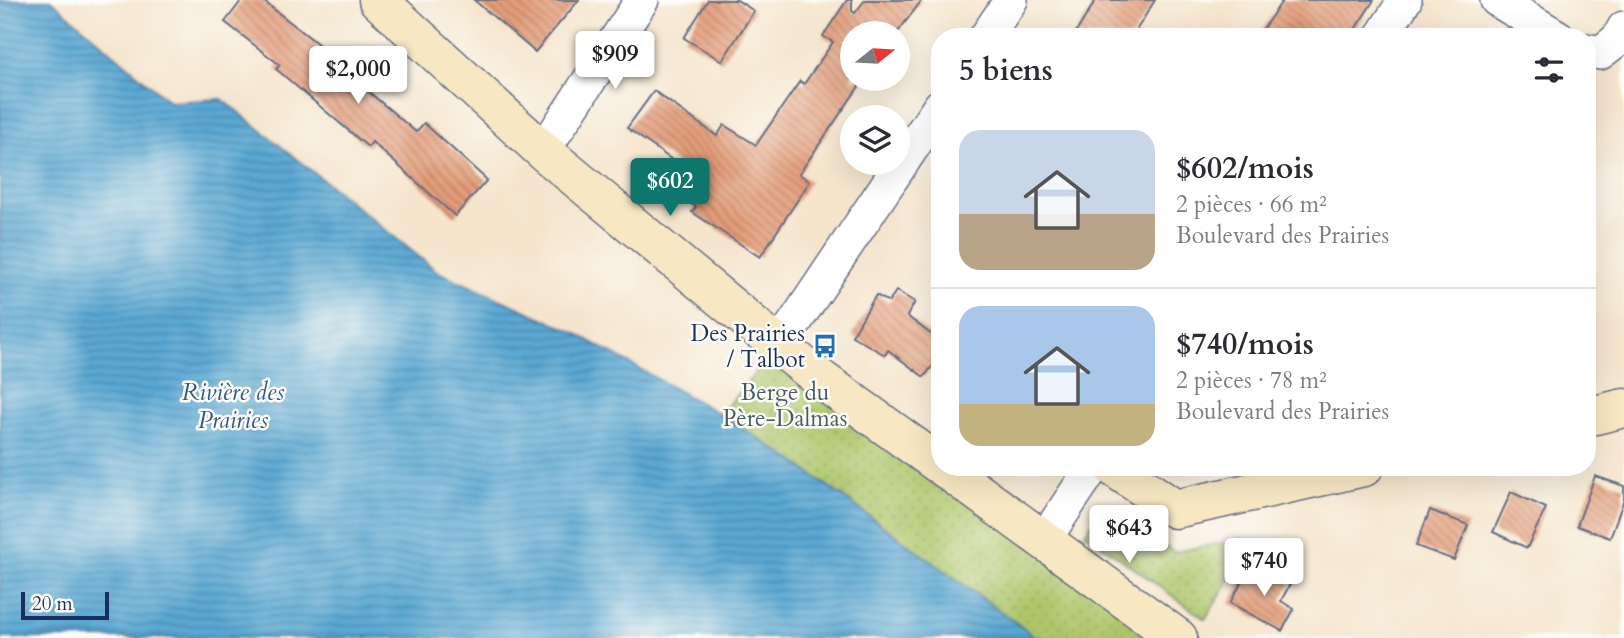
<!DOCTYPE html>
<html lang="fr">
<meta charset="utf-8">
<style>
:root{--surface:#fff;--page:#f7f7f7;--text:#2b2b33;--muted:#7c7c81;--line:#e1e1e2;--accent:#0f766e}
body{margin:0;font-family:Cardo,serif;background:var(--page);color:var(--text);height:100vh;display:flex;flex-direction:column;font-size:26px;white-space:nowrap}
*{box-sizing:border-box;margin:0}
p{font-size:23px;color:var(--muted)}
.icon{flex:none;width:38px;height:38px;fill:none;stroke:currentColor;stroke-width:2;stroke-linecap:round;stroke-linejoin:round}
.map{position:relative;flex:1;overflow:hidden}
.drawer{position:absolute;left:931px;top:28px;width:665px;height:448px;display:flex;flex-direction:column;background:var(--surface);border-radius:28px;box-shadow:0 7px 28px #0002}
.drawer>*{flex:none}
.needle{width:46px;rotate:72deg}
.tools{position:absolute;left:840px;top:21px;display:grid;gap:14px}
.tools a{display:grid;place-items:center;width:70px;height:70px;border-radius:50%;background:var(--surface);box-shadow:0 7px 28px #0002;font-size:35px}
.scale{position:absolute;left:21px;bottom:18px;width:88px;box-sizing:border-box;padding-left:7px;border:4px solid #1b2f5e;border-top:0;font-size:19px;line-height:24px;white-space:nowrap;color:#1b2f5e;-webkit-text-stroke:5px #fdfcf7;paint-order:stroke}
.price{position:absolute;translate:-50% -60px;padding:0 16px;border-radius:7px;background:#fff;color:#222;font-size:23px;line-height:46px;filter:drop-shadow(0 2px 4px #0008)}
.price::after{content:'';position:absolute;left:50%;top:42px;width:21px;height:16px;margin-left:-10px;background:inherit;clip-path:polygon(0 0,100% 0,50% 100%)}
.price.selected{background:var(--accent);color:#fff}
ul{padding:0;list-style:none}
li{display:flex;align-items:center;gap:21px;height:175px;padding:0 28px}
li+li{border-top:2px solid var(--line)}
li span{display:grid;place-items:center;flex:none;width:196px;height:140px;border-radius:21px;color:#555}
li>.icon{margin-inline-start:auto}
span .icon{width:84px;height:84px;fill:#fffc;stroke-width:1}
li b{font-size:30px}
h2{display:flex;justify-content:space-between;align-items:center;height:84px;padding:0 28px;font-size:30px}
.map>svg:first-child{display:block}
</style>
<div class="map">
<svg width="1624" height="638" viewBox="0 0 1624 638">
<defs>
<pattern id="grass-dots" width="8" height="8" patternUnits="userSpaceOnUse" patternTransform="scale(1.75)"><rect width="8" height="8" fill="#aec66b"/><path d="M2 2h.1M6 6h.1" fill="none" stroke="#95aa5f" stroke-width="1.8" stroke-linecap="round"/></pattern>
<pattern id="water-rules" width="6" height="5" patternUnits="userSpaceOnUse" patternTransform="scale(1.75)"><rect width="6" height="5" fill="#5aa8d3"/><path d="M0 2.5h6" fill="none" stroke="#4a89ae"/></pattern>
<pattern id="building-back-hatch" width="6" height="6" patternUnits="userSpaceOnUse" patternTransform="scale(1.75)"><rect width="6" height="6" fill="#e49d79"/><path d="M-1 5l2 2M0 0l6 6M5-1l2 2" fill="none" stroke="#b88066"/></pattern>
</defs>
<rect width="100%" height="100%" fill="#fdfcf7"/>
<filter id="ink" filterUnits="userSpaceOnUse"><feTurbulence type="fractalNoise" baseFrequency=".0143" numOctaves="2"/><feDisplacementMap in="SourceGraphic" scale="14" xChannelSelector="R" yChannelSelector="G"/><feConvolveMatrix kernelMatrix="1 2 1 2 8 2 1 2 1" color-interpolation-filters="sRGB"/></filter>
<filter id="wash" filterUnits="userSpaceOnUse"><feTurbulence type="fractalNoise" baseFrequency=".00686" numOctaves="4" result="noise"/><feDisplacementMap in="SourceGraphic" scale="28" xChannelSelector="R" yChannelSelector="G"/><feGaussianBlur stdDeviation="1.57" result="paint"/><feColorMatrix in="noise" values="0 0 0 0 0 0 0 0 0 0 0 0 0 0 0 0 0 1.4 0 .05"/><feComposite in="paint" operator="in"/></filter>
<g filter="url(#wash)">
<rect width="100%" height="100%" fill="#f5e5cd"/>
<g fill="url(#grass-dots)" stroke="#647a64" stroke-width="2">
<path d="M 779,346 L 1178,638 L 1037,638 L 792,460 L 720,414 Z"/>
<path d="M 1106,506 L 1174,552 L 1242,539 L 1226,586 L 1205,619 L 1085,533 Z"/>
</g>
<path fill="url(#water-rules)" stroke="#3a6c98" stroke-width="2" d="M 0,0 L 51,0 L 170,102 L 222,99 L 438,272 L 570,330 L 720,414 L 792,460 L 1037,638 L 0,638 Z"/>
<g id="blocks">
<g fill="url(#building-back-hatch)">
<path d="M 242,0 L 262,0 L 318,44 L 316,47 L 416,132 L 424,123 L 487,180 L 455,216 L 372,142 L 368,147 L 276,69 L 280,65 L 225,22 Z"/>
<path d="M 474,0 L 579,0 L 535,52 Z"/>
<path d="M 708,0 L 737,0 L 754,11 L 722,61 L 684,38 Z"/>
<path d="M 847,0 L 852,0 L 852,11 L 855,13 L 865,0 L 922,0 L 897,33 L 852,33 L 852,79 L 864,79 L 799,174 L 810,181 L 760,257 L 692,212 L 696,207 L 678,195 L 692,174 L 627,128 L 654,91 L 717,136 L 724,125 L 756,145 L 800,81 L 804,84 L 833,42 L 823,36 Z"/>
<path d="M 1096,0 L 1155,0 L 1132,37 L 1073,37 Z"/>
<path d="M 1283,0 L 1374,0 L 1350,37 L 1257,37 Z"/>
<path d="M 896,291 L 915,302 L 907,316 L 940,341 L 940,356 L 924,377 L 888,350 L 885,355 L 852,336 L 876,295 L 889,302 Z"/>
<path d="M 1595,476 L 1624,486 L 1624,499 L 1610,538 L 1577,526 Z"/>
<path d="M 1511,492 L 1546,508 L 1527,548 L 1493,532 Z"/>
<path d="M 1430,510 L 1468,525 L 1454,560 L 1416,546 Z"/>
<path d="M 1252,564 L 1290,584 L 1281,601 L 1294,609 L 1282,631 L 1230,603 Z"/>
</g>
</g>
</g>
<g filter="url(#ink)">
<use href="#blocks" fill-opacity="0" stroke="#676f85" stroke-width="2"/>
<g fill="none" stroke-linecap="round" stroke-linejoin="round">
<g stroke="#676f85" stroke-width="36">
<g id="street">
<path d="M 1497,0 L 1558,37"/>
<path d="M 986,37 L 1011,0"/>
<path d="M 1381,37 L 1405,0"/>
<path d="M 1587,50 L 1600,53 L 1617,40 L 1624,28"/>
<path d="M 543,151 L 642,0"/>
<path d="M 779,346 L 940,106"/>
<path d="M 1044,540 L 1093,467"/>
</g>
</g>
<g stroke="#676f85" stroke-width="41">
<g id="secondary">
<path d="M 378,0 L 543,151 L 779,346 L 822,380 L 940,465"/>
<path d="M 1587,417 L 1624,408"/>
<path d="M 943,467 L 1178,638"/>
<path d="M 1113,467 L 1175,509 L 1364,467"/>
</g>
</g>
<use href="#street" stroke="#fff" stroke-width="33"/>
<use href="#secondary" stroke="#f7e8c3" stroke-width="38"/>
</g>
</g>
<defs>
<g id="bus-bare" transform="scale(1.89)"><path d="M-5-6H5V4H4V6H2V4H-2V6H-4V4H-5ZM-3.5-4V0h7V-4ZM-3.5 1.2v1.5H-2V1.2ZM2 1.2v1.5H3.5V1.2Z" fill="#1f6fb2" stroke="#fdfcf7" stroke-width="2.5" paint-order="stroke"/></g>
</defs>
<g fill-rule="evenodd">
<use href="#bus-bare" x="825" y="346"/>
</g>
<g text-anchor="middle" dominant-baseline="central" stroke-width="5" stroke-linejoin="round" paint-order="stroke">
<g font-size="23" fill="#1b2f5e" stroke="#fdfcf7" text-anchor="end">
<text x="805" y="333">Des Prairies<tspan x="805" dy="26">/ Talbot</tspan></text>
</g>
<g font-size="23" fill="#475c62" stroke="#fdfcf7">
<text x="785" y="392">Berge du<tspan x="785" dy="26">Père-Dalmas</tspan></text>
</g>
<g font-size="24" font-style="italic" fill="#315987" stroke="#fdfcf7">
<text x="233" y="392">Rivière des<tspan x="233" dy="28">Prairies</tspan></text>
</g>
</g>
</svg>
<div class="tools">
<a><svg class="needle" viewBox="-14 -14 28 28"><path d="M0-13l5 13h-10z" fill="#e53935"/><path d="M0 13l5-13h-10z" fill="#7c7c81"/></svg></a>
<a><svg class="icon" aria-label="layers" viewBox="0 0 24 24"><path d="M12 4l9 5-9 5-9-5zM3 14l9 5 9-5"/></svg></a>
</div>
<div class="scale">20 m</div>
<b class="price" style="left:615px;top:91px">$909</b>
<b class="price" style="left:358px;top:106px">$2,000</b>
<b class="price selected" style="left:670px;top:218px">$602</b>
<b class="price" style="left:1129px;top:565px">$643</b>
<b class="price" style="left:1264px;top:598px">$740</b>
<section class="drawer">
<h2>5 biens<svg class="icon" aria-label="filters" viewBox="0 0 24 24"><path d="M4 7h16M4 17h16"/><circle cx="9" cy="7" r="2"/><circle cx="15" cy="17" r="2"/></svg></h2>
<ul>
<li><span style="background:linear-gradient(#c9d6e8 60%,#b9a48a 0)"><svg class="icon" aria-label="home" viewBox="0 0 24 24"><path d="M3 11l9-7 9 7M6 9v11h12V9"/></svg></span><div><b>$602/mois</b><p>2 pièces · 66 m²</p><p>Boulevard des Prairies</p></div></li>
<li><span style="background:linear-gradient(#a9c7e8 70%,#c2b280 0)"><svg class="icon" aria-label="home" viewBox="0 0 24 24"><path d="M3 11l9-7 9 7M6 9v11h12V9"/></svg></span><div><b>$740/mois</b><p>2 pièces · 78 m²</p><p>Boulevard des Prairies</p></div></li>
</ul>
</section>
</div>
